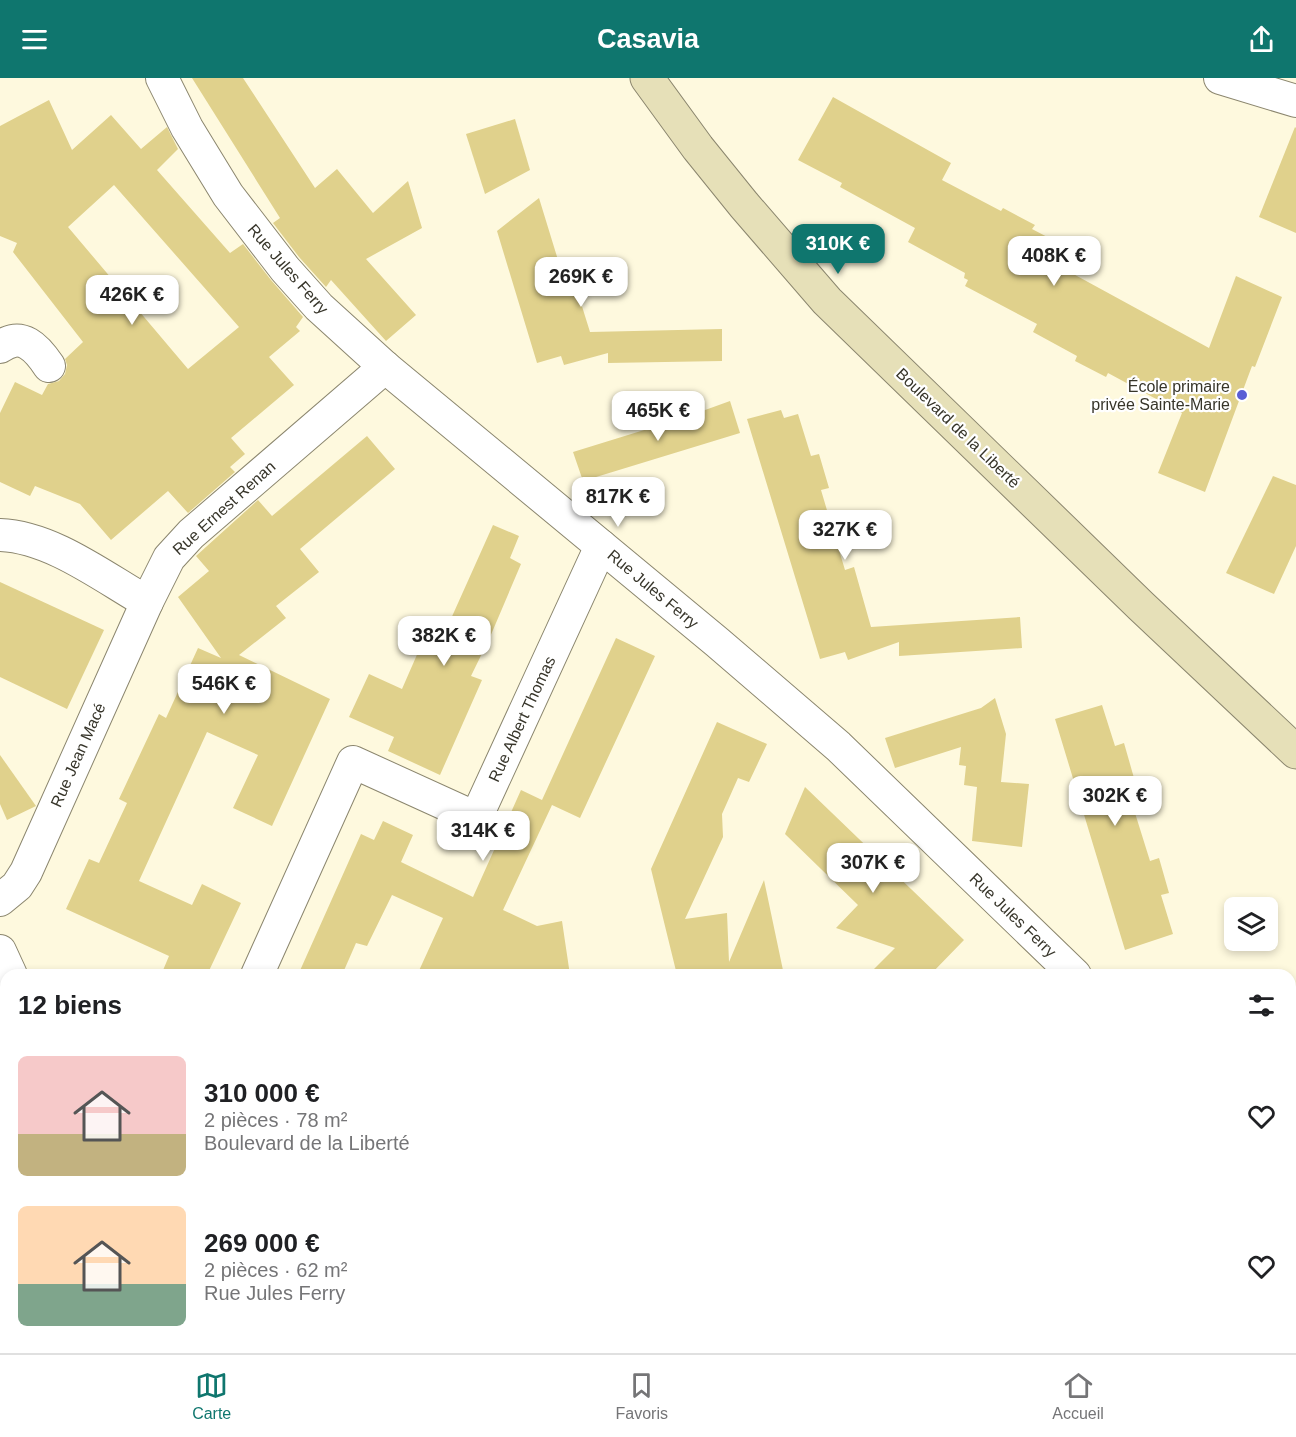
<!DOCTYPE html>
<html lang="fr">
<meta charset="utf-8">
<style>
:root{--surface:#fff;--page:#f6f6f6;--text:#202124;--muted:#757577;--line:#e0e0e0;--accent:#0f766e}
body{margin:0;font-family:Arial,sans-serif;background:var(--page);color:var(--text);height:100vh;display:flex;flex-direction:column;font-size:22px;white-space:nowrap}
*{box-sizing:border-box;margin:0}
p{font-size:20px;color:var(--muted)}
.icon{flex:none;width:33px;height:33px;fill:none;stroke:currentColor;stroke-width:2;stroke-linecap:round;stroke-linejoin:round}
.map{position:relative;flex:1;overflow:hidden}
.side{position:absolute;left:0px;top:891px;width:1296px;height:384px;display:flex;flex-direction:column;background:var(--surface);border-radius:18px 18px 0 0;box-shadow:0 3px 9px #0003}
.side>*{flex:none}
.controls{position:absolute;left:1224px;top:819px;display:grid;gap:12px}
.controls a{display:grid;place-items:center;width:54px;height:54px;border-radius:9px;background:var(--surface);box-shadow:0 3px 9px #0003;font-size:30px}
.price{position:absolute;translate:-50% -51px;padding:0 14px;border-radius:12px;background:#fff;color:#222;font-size:20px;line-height:39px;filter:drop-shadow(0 2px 3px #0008)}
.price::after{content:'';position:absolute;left:50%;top:36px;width:18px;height:14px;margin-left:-9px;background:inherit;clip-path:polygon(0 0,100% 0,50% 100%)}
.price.current{background:var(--accent);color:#fff}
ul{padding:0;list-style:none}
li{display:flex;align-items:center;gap:18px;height:150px;padding:0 18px}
li span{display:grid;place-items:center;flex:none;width:168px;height:120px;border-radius:9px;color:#555}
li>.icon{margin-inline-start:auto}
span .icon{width:72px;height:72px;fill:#fffc;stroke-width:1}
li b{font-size:26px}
h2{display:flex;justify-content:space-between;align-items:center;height:72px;padding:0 18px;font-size:26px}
header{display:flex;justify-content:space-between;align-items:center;height:78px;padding:0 18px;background:var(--accent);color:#fff;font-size:27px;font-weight:800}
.tab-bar{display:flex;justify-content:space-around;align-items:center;height:84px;border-top:2px solid var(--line);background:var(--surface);font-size:16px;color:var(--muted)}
.tab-bar a{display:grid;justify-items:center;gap:3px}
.tab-bar .current{color:var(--accent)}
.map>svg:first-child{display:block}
</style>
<header><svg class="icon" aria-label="menu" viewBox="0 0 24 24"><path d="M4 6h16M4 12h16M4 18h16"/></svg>Casavia<svg class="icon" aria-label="share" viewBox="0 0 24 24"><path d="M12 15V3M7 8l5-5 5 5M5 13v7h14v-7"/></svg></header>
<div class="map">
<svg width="1296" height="1275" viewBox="0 0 1296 1275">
<rect width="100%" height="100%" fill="#fef9de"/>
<g fill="#e0d18c" fill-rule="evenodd">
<path d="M 192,0 L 243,0 L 315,110 L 337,91 L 373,135 L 408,103 L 422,150 L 366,181 L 416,237 L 386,263 L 331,202 L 326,209 L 299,179 L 273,145 L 280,140 Z"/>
<path d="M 833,19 L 951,85 L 942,102 L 1001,133 L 1003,130 L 1035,147 L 1032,151 L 1076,174 L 1066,192 L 1209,270 L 1236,198 L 1282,219 L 1255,289 L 1252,288 L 1205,414 L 1158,395 L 1182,335 L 1108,295 L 1106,299 L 1075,283 L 1077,278 L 1033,254 L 1037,246 L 965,208 L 968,202 L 964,200 L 965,195 L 908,164 L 915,150 L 840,109 L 842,105 L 798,82 Z"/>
<path d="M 49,22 L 72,72 L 111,37 L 141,71 L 167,49 L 178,71 L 157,92 L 230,175 L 243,166 L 271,202 L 303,239 L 296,249 L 300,253 L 269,279 L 294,307 L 231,360 L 245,376 L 230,389 L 235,394 L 188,435 L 168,413 L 111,462 L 80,426 L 35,408 L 30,418 L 0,404 L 0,335 L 15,304 L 42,317 L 48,306 L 59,303 L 65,296 L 67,287 L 65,281 L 83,264 L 13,174 L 17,165 L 0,158 L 0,48 ZM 114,107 L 239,249 L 188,291 L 68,149 Z"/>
<path d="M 515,41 L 530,92 L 485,116 L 466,56 Z"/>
<path d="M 1295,49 L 1296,50 L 1296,155 L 1259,139 Z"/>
<path d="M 539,120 L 562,195 L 571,193 L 590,254 L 722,251 L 722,283 L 608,285 L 608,275 L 564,287 L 561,278 L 537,285 L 497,153 Z"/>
<path d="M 730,323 L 740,355 L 583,403 L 573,374 L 683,340 Z"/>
<path d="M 781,332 L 784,340 L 798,336 L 811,378 L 819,376 L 829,410 L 821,412 L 829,439 L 845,492 L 854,489 L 871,549 L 1020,539 L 1022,570 L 899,578 L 899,564 L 848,582 L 845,574 L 820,581 L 747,341 Z"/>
<path d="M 367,358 L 395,391 L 300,471 L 319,494 L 276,528 L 286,540 L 239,577 L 330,621 L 272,748 L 233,730 L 258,677 L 207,654 L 139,803 L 192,827 L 202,806 L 241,825 L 207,897 L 161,897 L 169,878 L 66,831 L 89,781 L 99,785 L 127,725 L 119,721 L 159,636 L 166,640 L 198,570 L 221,580 L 178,519 L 209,493 L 196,478 L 258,422 L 272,438 Z"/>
<path d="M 1273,398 L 1296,407 L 1296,468 L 1274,516 L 1226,495 Z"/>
<path d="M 493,447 L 519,458 L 510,480 L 521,486 L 490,559 L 471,598 L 482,602 L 440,697 L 388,673 L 394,659 L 349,639 L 369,596 L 402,611 L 426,556 L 441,563 Z"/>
<path d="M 0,504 L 104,552 L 67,631 L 0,599 Z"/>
<path d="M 616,560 L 655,578 L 580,740 L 552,727 L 503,832 L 537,848 L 562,843 L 570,897 L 417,897 L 443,840 L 392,817 L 367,868 L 356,865 L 342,897 L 298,897 L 361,756 L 374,762 L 383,743 L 413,757 L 401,784 L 473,819 L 521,712 L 542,722 Z"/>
<path d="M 995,620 L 1006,656 L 1001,704 L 1029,706 L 1022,769 L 972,763 L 977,709 L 964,707 L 966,688 L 959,687 L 961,669 L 895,690 L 885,660 L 981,630 Z"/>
<path d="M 1102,627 L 1115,668 L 1124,665 L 1134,700 L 1125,703 L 1150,783 L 1159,780 L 1169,815 L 1161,817 L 1173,856 L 1125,872 L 1055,641 Z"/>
<path d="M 717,644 L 767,666 L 749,704 L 738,700 L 722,736 L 723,759 L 685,841 L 727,835 L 729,884 L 764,802 L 784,897 L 677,897 L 651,791 Z"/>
<path d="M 0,677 L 36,728 L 7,742 L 0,726 Z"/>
<path d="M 805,709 L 964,862 L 930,897 L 868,897 L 895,870 L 836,850 L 858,827 L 785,756 Z"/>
</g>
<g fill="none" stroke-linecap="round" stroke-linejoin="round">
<g stroke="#8b866e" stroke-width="34">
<g id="minor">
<path d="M 162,0 L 187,50 L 228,117 L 285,191 L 319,229 L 385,289 L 717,564 L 838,668 L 1075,897"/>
<path d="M 1220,0 L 1296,23"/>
<path d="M 0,269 C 22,253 37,270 49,288"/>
<path d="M 0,457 C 52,459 103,499 147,524 L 169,480 L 191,456 L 385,289"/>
<path d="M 0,822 L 17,808 L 26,794 L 147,524"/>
<path d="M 0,873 L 11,897"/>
<path d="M 257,897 L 353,684 L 476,740 L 601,468"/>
<path d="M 0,1074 L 6,1070"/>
<path d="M 1290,1104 L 1296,1109"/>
<path d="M 236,1269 L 242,1275"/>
<path d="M 1013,1275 L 1020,1269"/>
<path d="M 1151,1275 L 1152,1269"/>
</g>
</g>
<g stroke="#8b866e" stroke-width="35">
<path id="secondary" d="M 647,0 L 698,70 L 744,127 L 827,223 L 1141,528 L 1296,674"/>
</g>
<use href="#minor" stroke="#fff" stroke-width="32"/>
<use href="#secondary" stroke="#e6e0b8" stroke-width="33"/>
</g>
<circle fill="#5a5ed5" stroke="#fff" stroke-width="2" cx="1242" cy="317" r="6"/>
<g text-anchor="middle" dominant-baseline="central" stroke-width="4.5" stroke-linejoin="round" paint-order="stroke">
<g font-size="16" fill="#37352a" stroke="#fff">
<text transform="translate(288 191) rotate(49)">Rue Jules Ferry</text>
<text transform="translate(958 350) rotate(44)">Boulevard de la Liberté</text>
<text transform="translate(224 430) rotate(-42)">Rue Ernest Renan</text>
<text transform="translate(653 511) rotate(40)">Rue Jules Ferry</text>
<text transform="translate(522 641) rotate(-65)">Rue Albert Thomas</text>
<text transform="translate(78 677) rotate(-66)">Rue Jean Macé</text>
<text transform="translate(1013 837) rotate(44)">Rue Jules Ferry</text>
</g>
<g font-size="16" fill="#37352a" stroke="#fff" text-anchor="end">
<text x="1230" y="308">École primaire<tspan x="1230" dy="18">privée Sainte-Marie</tspan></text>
</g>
</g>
</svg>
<div class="controls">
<a><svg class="icon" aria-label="layers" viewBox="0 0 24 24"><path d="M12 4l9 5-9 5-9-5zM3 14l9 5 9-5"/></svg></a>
</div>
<b class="price current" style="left:838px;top:197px">310K €</b>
<b class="price" style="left:1054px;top:209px">408K €</b>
<b class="price" style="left:581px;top:230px">269K €</b>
<b class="price" style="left:132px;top:248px">426K €</b>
<b class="price" style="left:658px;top:364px">465K €</b>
<b class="price" style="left:618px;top:450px">817K €</b>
<b class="price" style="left:845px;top:483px">327K €</b>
<b class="price" style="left:444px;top:589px">382K €</b>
<b class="price" style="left:224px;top:637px">546K €</b>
<b class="price" style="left:1115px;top:749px">302K €</b>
<b class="price" style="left:483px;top:784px">314K €</b>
<b class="price" style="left:873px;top:816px">307K €</b>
<section class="side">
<h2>12 biens<svg class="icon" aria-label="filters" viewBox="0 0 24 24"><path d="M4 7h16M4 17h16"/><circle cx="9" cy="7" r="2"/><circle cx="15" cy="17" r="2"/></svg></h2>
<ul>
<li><span style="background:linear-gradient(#f6c9c9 65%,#c2b280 0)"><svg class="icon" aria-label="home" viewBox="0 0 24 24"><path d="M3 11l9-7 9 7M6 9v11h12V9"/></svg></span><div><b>310 000 €</b><p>2 pièces · 78 m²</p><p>Boulevard de la Liberté</p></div><svg class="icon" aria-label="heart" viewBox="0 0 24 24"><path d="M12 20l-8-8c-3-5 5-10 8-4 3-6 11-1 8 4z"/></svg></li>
<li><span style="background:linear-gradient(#ffd9b3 65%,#7fa58c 0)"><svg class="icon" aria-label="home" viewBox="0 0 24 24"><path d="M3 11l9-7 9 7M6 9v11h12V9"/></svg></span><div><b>269 000 €</b><p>2 pièces · 62 m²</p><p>Rue Jules Ferry</p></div><svg class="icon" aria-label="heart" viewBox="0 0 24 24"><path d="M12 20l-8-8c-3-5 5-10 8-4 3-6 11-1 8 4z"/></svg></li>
</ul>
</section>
</div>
<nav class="tab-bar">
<a class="current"><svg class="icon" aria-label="map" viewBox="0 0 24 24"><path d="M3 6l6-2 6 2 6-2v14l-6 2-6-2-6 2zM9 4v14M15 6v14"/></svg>Carte</a>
<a><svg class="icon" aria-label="saved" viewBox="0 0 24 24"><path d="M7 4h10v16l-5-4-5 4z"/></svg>Favoris</a>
<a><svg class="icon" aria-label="home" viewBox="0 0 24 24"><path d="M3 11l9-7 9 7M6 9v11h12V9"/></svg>Accueil</a>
</nav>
